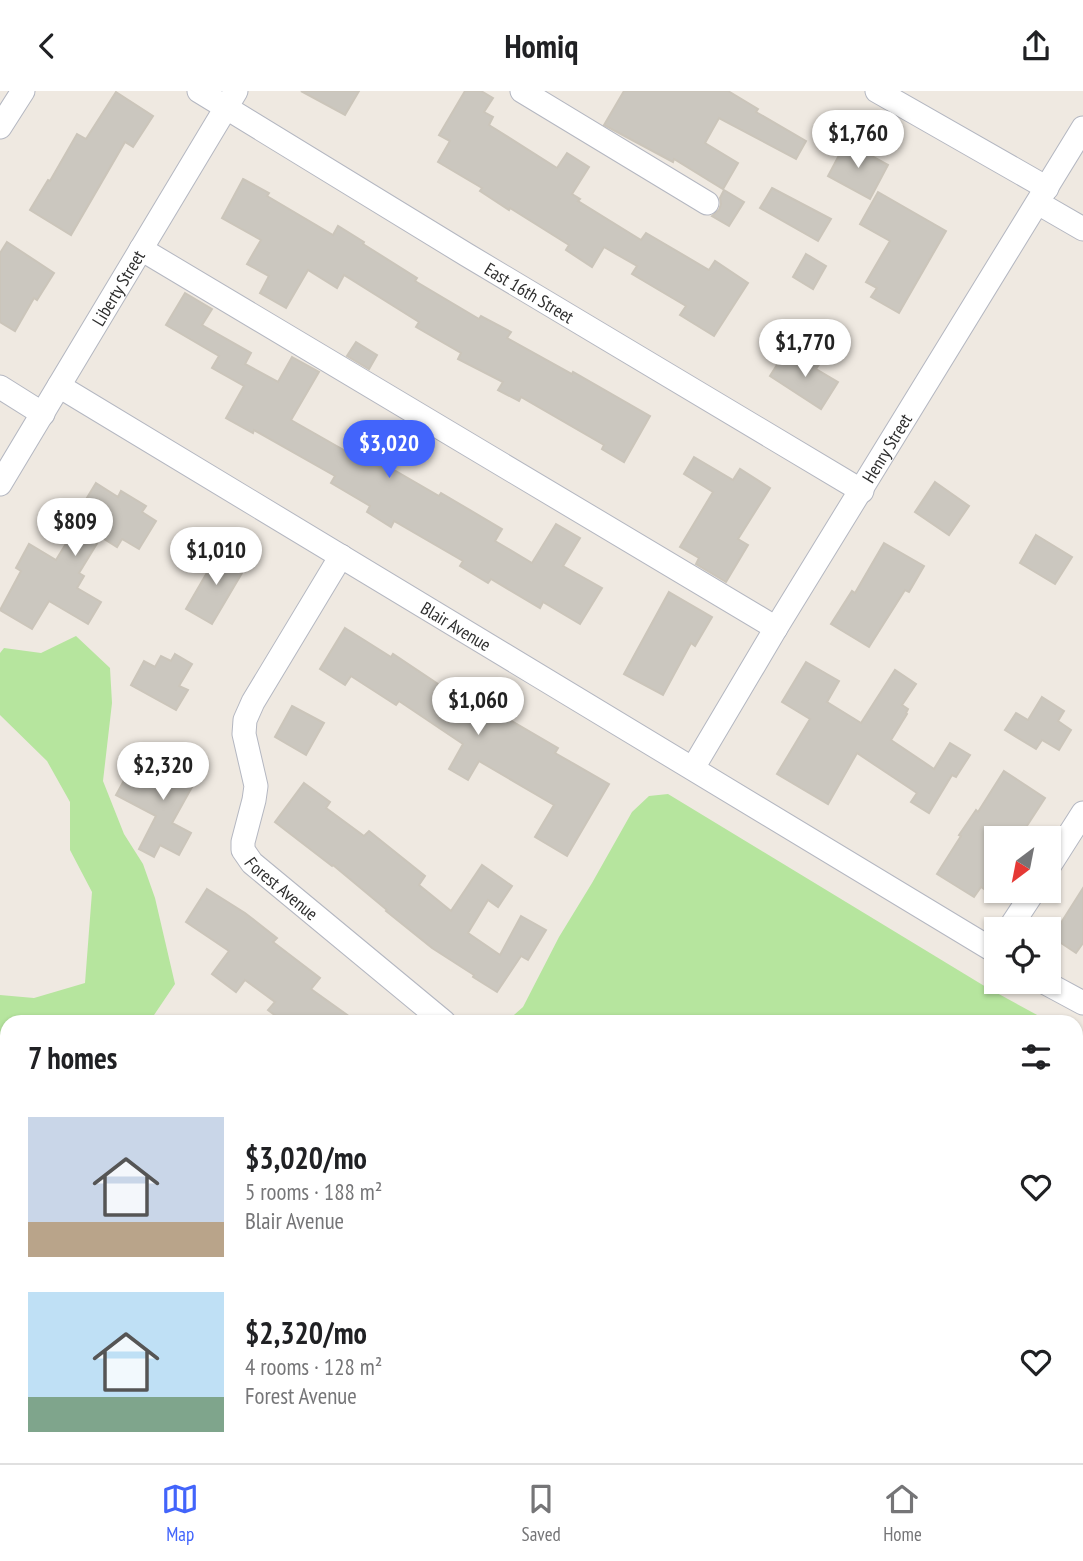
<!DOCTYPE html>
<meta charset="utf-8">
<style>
:root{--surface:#fff;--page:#f2f2f2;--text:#202124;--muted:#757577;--line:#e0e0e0;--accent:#4264fb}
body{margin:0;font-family:"PT Sans Narrow",sans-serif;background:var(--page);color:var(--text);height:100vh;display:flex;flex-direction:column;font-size:26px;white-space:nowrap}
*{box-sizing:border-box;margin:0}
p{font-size:23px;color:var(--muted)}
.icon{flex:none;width:38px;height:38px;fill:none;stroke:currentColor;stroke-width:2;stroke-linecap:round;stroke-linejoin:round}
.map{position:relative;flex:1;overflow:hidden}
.panel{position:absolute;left:0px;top:924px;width:1083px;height:448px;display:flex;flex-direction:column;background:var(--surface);border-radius:21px 21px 0 0;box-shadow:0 2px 5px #0004}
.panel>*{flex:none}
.needle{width:46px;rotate:212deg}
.buttons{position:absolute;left:984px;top:735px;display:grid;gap:14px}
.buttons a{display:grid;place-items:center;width:77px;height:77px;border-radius:0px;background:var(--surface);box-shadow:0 2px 5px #0004;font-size:35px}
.price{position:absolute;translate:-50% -60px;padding:0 16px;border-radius:24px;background:#fff;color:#222;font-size:23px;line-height:46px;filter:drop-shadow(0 2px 4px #0008)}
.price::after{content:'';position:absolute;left:50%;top:42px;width:21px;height:16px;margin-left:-10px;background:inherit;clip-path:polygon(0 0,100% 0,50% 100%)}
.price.selected{background:var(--accent);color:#fff}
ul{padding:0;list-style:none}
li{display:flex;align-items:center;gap:21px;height:175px;padding:0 28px}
li span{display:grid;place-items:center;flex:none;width:196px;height:140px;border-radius:0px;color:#555}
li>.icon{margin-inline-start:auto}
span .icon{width:84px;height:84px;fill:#fffc;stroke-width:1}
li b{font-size:30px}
h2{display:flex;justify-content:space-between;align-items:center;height:84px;padding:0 28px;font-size:30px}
header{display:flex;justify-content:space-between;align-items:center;height:91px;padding:0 28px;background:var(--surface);font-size:32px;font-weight:600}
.tab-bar{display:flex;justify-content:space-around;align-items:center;height:98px;border-top:2px solid var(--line);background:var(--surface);font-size:19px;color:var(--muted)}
.tab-bar a{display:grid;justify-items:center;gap:4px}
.tab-bar .selected{color:var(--accent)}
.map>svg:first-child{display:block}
</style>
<header><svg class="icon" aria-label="back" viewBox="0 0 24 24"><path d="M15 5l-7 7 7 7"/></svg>Homiq<svg class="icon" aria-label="share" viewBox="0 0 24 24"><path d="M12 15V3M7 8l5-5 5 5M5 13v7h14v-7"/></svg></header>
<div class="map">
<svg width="1083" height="1372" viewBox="0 0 1083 1372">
<rect width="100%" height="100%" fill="#efe9e1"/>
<path fill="#e3e1e8" d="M 1083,1202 L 1083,1372 L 617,1372 L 630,1365 L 1076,1365 L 1076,1203 Z"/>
<g fill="#b6e59e">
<path d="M 76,545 L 110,577 L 112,612 L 103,690 L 124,743 L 143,773 L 155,807 L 175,893 L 152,927 L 152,931 L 7,931 L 7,985 L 0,980 L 0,904 L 34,907 L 85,892 L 92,801 L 70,759 L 70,711 L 47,670 L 0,624 L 0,562 L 4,557 L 41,562 Z"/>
<path d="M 668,703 L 986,896 L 1050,931 L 506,931 L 523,916 L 559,846 L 592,792 L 632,721 L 649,705 Z"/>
<path d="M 1076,946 L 1083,949 L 1083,1227 L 1076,1227 Z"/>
<path d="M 59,1365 L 659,1365 L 647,1372 L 54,1372 Z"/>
</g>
<g fill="#cbc7bf" stroke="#cbc5ba" stroke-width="2">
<path d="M 301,0 L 359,0 L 345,24 Z"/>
<path d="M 465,0 L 481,0 L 493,7 L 484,21 L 493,26 L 489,34 L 557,77 L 567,62 L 589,76 L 572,103 L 580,108 L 578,110 L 641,149 L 646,142 L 709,179 L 715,170 L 748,192 L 714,245 L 680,224 L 686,215 L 632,183 L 637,175 L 604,156 L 592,176 L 566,159 L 569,154 L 510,117 L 509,119 L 480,100 L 482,97 L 438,71 L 450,50 L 439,44 Z"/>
<path d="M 624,0 L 728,0 L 758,18 L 756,21 L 806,50 L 796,68 L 719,27 L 705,52 L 738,72 L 723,98 L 674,68 L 673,71 L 604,34 Z"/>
<path d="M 116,1 L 153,25 L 133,56 L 125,51 L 71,144 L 30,119 L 48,89 L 50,90 L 77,43 L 86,48 Z"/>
<path d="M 846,51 L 888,74 L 870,108 L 828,85 Z"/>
<path d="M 243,88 L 269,102 L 267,105 L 333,144 L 338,135 L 364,151 L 363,153 L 417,187 L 415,190 L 479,228 L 481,225 L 511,241 L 507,247 L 572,283 L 573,281 L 650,325 L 624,371 L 602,358 L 604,354 L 521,306 L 519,310 L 498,299 L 503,291 L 458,268 L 461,262 L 416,236 L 419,231 L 344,184 L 337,197 L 308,179 L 286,217 L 260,202 L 269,185 L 247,173 L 261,149 L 222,127 Z"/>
<path d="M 772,97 L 831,128 L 818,150 L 760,117 Z"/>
<path d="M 724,99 L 744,111 L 729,135 L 712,125 L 719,119 L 721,113 L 720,107 Z"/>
<path d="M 878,101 L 946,140 L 899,222 L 871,206 L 877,197 L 866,191 L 890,150 L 860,133 Z"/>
<path d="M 7,151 L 54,182 L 37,209 L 34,207 L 15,240 L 0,231 L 0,162 Z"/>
<path d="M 806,163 L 826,175 L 813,198 L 793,186 Z"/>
<path d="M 185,202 L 212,218 L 202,234 L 251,262 L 245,273 L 278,291 L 292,266 L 319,281 L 291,329 L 349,362 L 358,347 L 380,360 L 375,368 L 439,405 L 441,402 L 502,438 L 495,450 L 532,472 L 556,433 L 580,447 L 563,475 L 602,497 L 580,533 L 543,511 L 540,517 L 491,488 L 488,492 L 460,475 L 463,470 L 394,430 L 391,436 L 367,421 L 370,415 L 331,392 L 335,385 L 254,339 L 253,342 L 226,327 L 244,295 L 212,277 L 219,265 L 166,234 Z"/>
<path d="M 356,251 L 377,264 L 369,278 L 347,265 Z"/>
<path d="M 802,261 L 820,272 L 816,278 L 838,291 L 821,318 L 770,285 L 784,263 L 796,271 Z"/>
<path d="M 694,366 L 733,389 L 740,378 L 770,397 L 738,448 L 748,454 L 726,491 L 696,473 L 699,467 L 680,456 L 713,401 L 684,383 Z"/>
<path d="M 935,391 L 969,415 L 949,444 L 915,421 Z"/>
<path d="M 96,392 L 118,406 L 121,400 L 146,415 L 142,421 L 156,430 L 139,458 L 122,448 L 117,456 L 101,446 L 79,482 L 84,485 L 77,497 L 101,511 L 88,533 L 49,510 L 32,538 L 0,519 L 21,480 L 16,477 L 29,453 L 56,469 L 81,428 L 76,425 Z"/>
<path d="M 1036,444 L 1072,466 L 1055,493 L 1020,472 Z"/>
<path d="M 884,452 L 924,475 L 909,501 L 905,499 L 869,556 L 831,533 L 852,500 L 855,502 Z"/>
<path d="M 230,458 L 245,467 L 238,479 L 242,482 L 212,533 L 186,518 L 216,466 L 223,470 Z"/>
<path d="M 669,501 L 712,526 L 695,555 L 691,552 L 663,604 L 624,583 Z"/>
<path d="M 345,537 L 391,566 L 393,563 L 480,621 L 484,614 L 558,657 L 555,662 L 609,693 L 567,765 L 535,746 L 554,714 L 479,670 L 468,689 L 449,678 L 463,653 L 399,610 L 396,614 L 351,585 L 345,594 L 320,578 Z"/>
<path d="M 175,563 L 192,573 L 179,595 L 188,599 L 176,619 L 131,594 L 144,570 L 155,576 L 161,565 L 171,570 Z"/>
<path d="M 806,571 L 839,590 L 827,611 L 861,632 L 895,579 L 916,593 L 902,614 L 908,618 L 906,622 L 907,623 L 891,649 L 934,678 L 950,652 L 970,664 L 956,686 L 952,684 L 929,722 L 911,711 L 917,702 L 857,662 L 828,713 L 777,683 L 810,628 L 782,611 Z"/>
<path d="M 1042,606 L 1064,620 L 1058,630 L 1071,639 L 1059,659 L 1042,649 L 1036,658 L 1005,639 L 1016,622 L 1028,629 Z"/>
<path d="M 292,615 L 324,632 L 306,664 L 275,646 Z"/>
<path d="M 168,659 L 202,678 L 172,732 L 191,742 L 179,764 L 160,754 L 154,766 L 139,758 L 156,725 L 116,704 L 128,682 L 149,694 Z"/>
<path d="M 1004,680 L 1045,707 L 1019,747 L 996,747 L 996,786 L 987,800 L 981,796 L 974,806 L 937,783 L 961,745 L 959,744 L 976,719 L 978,721 Z"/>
<path d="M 304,692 L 330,711 L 326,717 L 364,745 L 369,740 L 425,785 L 419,794 L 451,820 L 482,774 L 512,795 L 498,816 L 488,809 L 468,842 L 500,864 L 521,825 L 546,839 L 528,869 L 521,865 L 497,901 L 473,886 L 474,884 L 432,857 L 386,820 L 387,819 L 333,774 L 332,775 L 275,731 Z"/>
<path d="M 1083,797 L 1083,852 L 1076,862 L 1052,846 Z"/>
<path d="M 207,798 L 245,822 L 277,847 L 273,851 L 320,887 L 311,898 L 357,931 L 284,931 L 268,919 L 275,911 L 245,889 L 236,901 L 212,883 L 229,860 L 186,831 Z"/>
</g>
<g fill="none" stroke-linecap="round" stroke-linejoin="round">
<g stroke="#b4b7c1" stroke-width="25">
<g id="minor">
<path id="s1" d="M 199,0 L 467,164 L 862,400"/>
<path d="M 522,0 L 707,112"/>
<path d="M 877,0 L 1047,97"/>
<path d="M 0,36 L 23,0"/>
<path d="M 1038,112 L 1083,138"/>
<path d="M 141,158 L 776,537"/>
<path id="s2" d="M 59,295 L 996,861"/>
<path d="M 0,296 L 43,323"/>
<path id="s3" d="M 0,393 L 236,0"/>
<path id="s4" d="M 341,465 L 253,611 L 245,629 L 244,643 L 256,695 L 254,709 L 243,751 L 243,759 L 252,772 L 444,931"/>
<path id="s5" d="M 693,677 L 776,537 L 1083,37"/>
<path d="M 1048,777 L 1083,722"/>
<path d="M 1009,838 L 1034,800"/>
<path d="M 1044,891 L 1083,912"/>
</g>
</g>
<g stroke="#c9c9c9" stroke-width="36">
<g id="highway">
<path d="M 1076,1112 L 1083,1111"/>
<path d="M 415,1372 L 424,1365"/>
</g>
</g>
<use href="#minor" stroke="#fff" stroke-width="23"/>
<use href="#highway" stroke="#ffa35c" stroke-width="33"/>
</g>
<g text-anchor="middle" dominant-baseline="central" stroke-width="5" stroke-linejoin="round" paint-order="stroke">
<g font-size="18" fill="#2e2e2e" stroke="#fff">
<text stroke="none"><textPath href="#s3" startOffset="229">Liberty Street</textPath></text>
<text stroke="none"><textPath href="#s1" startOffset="387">East 16th Street</textPath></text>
<text stroke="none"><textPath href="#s5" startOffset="374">Henry Street</textPath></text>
<text stroke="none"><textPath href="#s2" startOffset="464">Blair Avenue</textPath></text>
<text stroke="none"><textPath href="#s4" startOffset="378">Forest Avenue</textPath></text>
</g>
</g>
</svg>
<div class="buttons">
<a><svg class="needle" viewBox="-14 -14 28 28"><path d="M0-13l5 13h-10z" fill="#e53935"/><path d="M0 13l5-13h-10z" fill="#757577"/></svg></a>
<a><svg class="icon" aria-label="locate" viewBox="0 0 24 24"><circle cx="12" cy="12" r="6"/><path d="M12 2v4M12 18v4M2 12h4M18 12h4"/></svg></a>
</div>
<b class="price" style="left:858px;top:79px">$1,760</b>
<b class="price" style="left:805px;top:288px">$1,770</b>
<b class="price selected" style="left:389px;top:389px">$3,020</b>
<b class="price" style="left:75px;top:467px">$809</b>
<b class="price" style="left:216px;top:496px">$1,010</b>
<b class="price" style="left:478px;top:646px">$1,060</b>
<b class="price" style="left:163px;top:711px">$2,320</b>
<section class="panel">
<h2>7 homes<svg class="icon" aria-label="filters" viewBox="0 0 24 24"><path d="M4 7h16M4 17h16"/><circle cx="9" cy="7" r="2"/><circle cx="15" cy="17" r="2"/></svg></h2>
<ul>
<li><span style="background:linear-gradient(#c9d6e8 75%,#b9a48a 0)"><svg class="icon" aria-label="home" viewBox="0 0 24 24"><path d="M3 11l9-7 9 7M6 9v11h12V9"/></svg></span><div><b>$3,020/mo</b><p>5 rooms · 188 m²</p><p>Blair Avenue</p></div><svg class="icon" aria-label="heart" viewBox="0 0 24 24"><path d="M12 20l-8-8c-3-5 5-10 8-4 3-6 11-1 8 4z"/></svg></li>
<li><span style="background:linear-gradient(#bfe0f5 75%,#7fa58c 0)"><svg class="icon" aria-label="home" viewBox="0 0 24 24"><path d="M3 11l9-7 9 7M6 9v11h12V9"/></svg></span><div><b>$2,320/mo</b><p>4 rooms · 128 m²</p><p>Forest Avenue</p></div><svg class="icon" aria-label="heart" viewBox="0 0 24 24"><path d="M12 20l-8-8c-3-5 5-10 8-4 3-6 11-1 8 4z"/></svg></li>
</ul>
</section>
</div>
<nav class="tab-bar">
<a class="selected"><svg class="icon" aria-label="map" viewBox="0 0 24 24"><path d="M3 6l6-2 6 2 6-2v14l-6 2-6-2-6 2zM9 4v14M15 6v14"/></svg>Map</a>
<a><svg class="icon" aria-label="saved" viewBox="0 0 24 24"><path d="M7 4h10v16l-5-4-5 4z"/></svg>Saved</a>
<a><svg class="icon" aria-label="home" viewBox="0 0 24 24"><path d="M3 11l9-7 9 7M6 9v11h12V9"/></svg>Home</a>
</nav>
